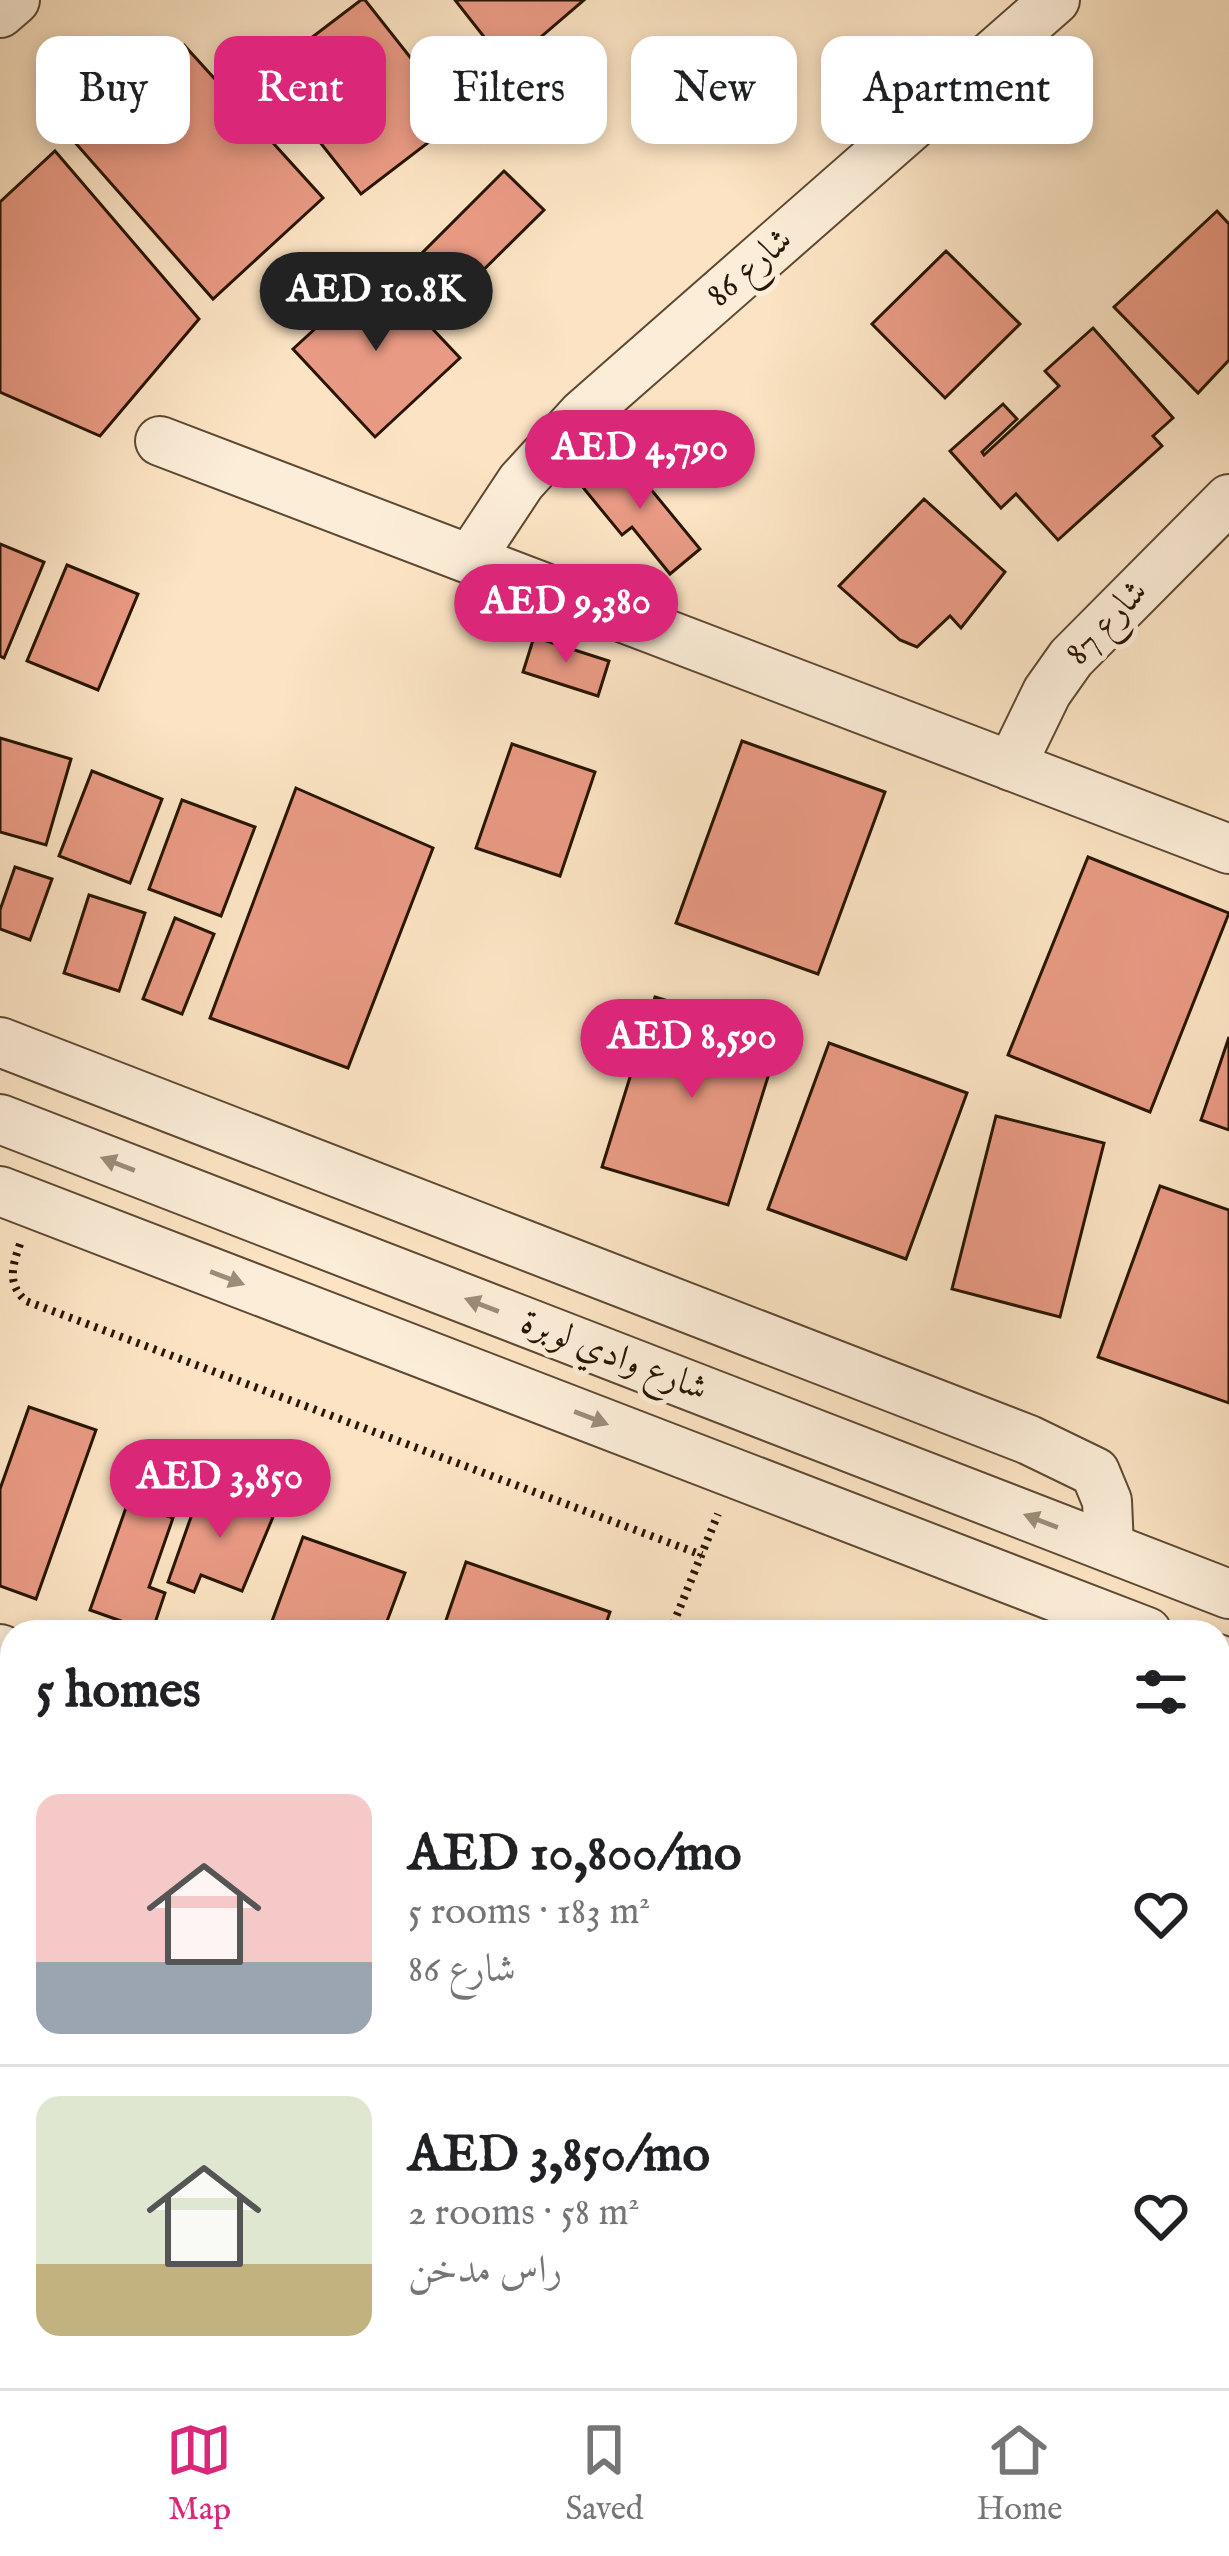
<!DOCTYPE html>
<meta charset="utf-8">
<style>
:root{--surface:#fff;--page:#f6f6f6;--text:#202124;--muted:#757577;--line:#e0e0e0;--accent:#db2777}
body{margin:0;font-family:"IM FELL English",Amiri,serif;background:var(--page);color:var(--text);height:100vh;display:flex;flex-direction:column;font-size:45px;white-space:nowrap}
*{box-sizing:border-box;margin:0}
p{font-size:39px;color:var(--muted)}
.icon{flex:none;width:66px;height:66px;fill:none;stroke:currentColor;stroke-width:2;stroke-linecap:round;stroke-linejoin:round}
.map{position:relative;flex:1;overflow:hidden}
.drawer{position:absolute;left:0px;top:1620px;width:1230px;height:768px;display:flex;flex-direction:column;background:var(--surface);border-radius:36px 36px 0 0;box-shadow:0 6px 18px #0003}
.drawer>*{flex:none}
.guide{position:absolute;left:36px;top:36px;width:1158px;height:108px;display:flex;gap:24px}
.price{position:absolute;translate:-50% -102px;padding:0 27px;border-radius:42px;background:var(--accent);color:#fff;font-size:39px;line-height:78px;filter:drop-shadow(0 3px 6px #0008)}
.price::after{content:'';position:absolute;left:50%;top:72px;width:36px;height:27px;margin-left:-18px;background:inherit;clip-path:polygon(0 0,100% 0,50% 100%)}
.price.current{background:#222;color:#fff}
ul{padding:0;list-style:none}
li{display:flex;align-items:center;gap:36px;height:300px;padding:0 36px}
li+li{border-top:3px solid var(--line)}
li span{display:grid;place-items:center;flex:none;width:336px;height:240px;border-radius:24px;color:#555}
li>.icon{margin-inline-start:auto}
span .icon{width:144px;height:144px;fill:#fffc;stroke-width:1}
li b{font-size:51px}
h2{display:flex;justify-content:space-between;align-items:center;height:144px;padding:0 36px;font-size:51px}
.pill{padding:0 42px;border-radius:24px;background:var(--surface);box-shadow:0 6px 18px #0003;font-size:42px;line-height:108px}
.pill.current{background:var(--accent);color:#fff}
.dock{display:flex;justify-content:space-around;align-items:center;height:168px;border-top:3px solid var(--line);background:var(--surface);font-size:33px;color:var(--muted)}
.dock a{display:grid;justify-items:center;gap:6px}
.dock .current{color:var(--accent)}
.map>svg:first-child{display:block}
</style>
<div class="map">
<svg width="1229" height="2388" viewBox="0 0 1229 2388">
<rect width="100%" height="100%" fill="#fbe3c3"/>
<filter id="stains"><feTurbulence type="fractalNoise" baseFrequency=".00167" numOctaves="4"/><feColorMatrix values="0 0 0 0 .2 0 0 0 0 .09 0 0 0 0 .02 0 0 0 .5 -.17"/></filter>
<radialGradient id="worn" r=".72"><stop offset=".6" stop-color="#630" stop-opacity="0"/><stop offset="1" stop-color="#630" stop-opacity=".3"/></radialGradient>
<g fill="#e99a84" stroke="#281503" stroke-width="3">
<path d="M 361,0 L 365,0 L 459,119 L 361,194 L 265,73 Z"/>
<path d="M 455,0 L 584,0 L 507,66 Z"/>
<path d="M 184,45 L 323,198 L 213,299 L 71,138 Z"/>
<path d="M 55,151 L 199,319 L 100,436 L 0,392 L 0,202 Z"/>
<path d="M 504,171 L 544,210 L 450,303 L 411,264 Z"/>
<path d="M 1217,211 L 1229,224 L 1229,360 L 1198,393 L 1114,307 Z"/>
<path d="M 946,251 L 1020,324 L 945,398 L 872,324 Z"/>
<path d="M 378,271 L 460,358 L 375,437 L 293,349 Z"/>
<path d="M 1093,328 L 1173,418 L 1153,436 L 1162,446 L 1058,540 L 1016,494 L 1001,508 L 950,451 L 1003,404 L 1017,419 L 982,452 L 984,455 L 1059,386 L 1045,371 Z"/>
<path d="M 621,453 L 700,549 L 670,574 L 632,527 L 622,535 L 581,485 Z"/>
<path d="M 924,499 L 1005,572 L 961,628 L 950,616 L 917,647 L 900,640 L 839,586 Z"/>
<path d="M 0,544 L 44,562 L 4,658 L 0,656 Z"/>
<path d="M 67,565 L 138,594 L 98,690 L 27,661 Z"/>
<path d="M 534,637 L 609,661 L 598,696 L 523,672 Z"/>
<path d="M 0,738 L 71,759 L 46,845 L 0,832 Z"/>
<path d="M 742,741 L 885,792 L 818,974 L 676,923 Z"/>
<path d="M 512,744 L 595,772 L 560,876 L 476,848 Z"/>
<path d="M 92,771 L 162,799 L 130,883 L 59,856 Z"/>
<path d="M 296,788 L 433,848 L 348,1068 L 210,1018 Z"/>
<path d="M 182,800 L 255,827 L 221,916 L 149,889 Z"/>
<path d="M 1088,857 L 1229,913 L 1150,1112 L 1008,1055 Z"/>
<path d="M 15,867 L 52,879 L 30,940 L 0,929 L 0,910 Z"/>
<path d="M 89,895 L 145,913 L 119,991 L 64,973 Z"/>
<path d="M 175,918 L 214,934 L 182,1014 L 143,999 Z"/>
<path d="M 655,997 L 781,1035 L 728,1205 L 602,1167 Z"/>
<path d="M 1229,1037 L 1229,1130 L 1201,1120 Z"/>
<path d="M 829,1043 L 967,1093 L 906,1259 L 768,1209 Z"/>
<path d="M 996,1116 L 1104,1143 L 1060,1317 L 952,1289 Z"/>
<path d="M 1160,1186 L 1229,1210 L 1229,1403 L 1098,1357 Z"/>
<path d="M 29,1407 L 96,1430 L 36,1599 L 0,1586 L 0,1489 Z"/>
<path d="M 203,1483 L 273,1517 L 242,1591 L 201,1575 L 194,1592 L 168,1582 Z"/>
<path d="M 128,1502 L 173,1518 L 149,1587 L 165,1593 L 152,1632 L 90,1610 Z"/>
<path d="M 303,1537 L 405,1573 L 383,1632 L 268,1632 Z"/>
<path d="M 466,1562 L 610,1612 L 603,1632 L 442,1632 Z"/>
<path d="M 12,2081 L 12,2220 L 0,2216 L 0,2111 Z"/>
<path d="M 1229,2209 L 1229,2388 L 1160,2388 L 1165,2376 L 1218,2376 L 1218,2237 Z"/>
<path d="M 68,2376 L 91,2376 L 103,2380 L 100,2388 L 64,2388 Z"/>
<path d="M 436,2376 L 687,2376 L 683,2388 L 437,2388 L 432,2387 Z"/>
<path d="M 902,2376 L 1107,2376 L 1103,2388 L 898,2388 Z"/>
</g>
<g fill="none" stroke-linecap="round" stroke-linejoin="round">
<g stroke="#5d4833" stroke-width="52">
<g id="minor">
<path d="M 0,13 L 15,0"/>
<path d="M 160,441 L 1229,849"/>
<path d="M 470,559 L 521,482 L 583,414 L 1055,0"/>
<path d="M 1011,766 L 1047,692 L 1071,658 L 1229,499"/>
<path d="M 0,1042 L 1029,1440 L 1095,1472 L 1107,1501 L 1109,1547"/>
<path d="M 0,1119 L 1229,1594"/>
<path d="M 0,1191 L 1147,1632"/>
<path d="M 0,1649 L 12,1654"/>
<path d="M 1218,1659 L 1229,1664"/>
<path d="M 1218,1767 L 1229,1771"/>
<path d="M 0,2281 L 12,2285"/>
<path d="M 240,2376 L 271,2388"/>
<path d="M 369,2388 L 374,2376"/>
<path d="M 850,2388 L 854,2376"/>
</g>
</g>
<g stroke="#281503" stroke-width="8" stroke-dasharray="3 6" stroke-linecap="butt">
<path d="M 20,1244 C 12,1267 7,1284 26,1301 L 702,1555"/>
<path d="M 670,1632 L 718,1514"/>
</g>
<use href="#minor" stroke="#fcedd8" stroke-width="48"/>
</g>
<defs><path id="oneway-solid" d="M-6-.8H1V-3.2L6.5 0L1 3.2V.8H-6Z" transform="scale(3)"/></defs>
<g fill="#9d8c78">
<use href="#oneway-solid" transform="translate(118 1164) rotate(-159)"/>
<use href="#oneway-solid" transform="translate(227 1278) rotate(21)"/>
<use href="#oneway-solid" transform="translate(482 1305) rotate(-159)"/>
<use href="#oneway-solid" transform="translate(591 1418) rotate(21)"/>
<use href="#oneway-solid" transform="translate(1041 1521) rotate(-159)"/>
</g>
<g text-anchor="middle" dominant-baseline="central" stroke-width="10" stroke-linejoin="round" paint-order="stroke">
<g font-size="36" fill="#281503" stroke="#fcedd8">
<text transform="translate(750 268) rotate(-41)">شارع 86</text>
<text transform="translate(1107 623) rotate(-47)">شارع 87</text>
<text transform="translate(614 1356) rotate(21)">شارع وادي لوبرة</text>
</g>
</g>
<rect width="100%" height="100%" filter="url(#stains)"/>
<rect width="100%" height="100%" fill="url(#worn)"/>
</svg>
<b class="price current" style="left:376px;top:354px">AED 10.8K</b>
<b class="price" style="left:640px;top:512px">AED 4,790</b>
<b class="price" style="left:566px;top:666px">AED 9,380</b>
<b class="price" style="left:692px;top:1101px">AED 8,590</b>
<b class="price" style="left:220px;top:1541px">AED 3,850</b>
<div class="guide">
<a class="pill">Buy</a>
<a class="pill current">Rent</a>
<a class="pill">Filters</a>
<a class="pill">New</a>
<a class="pill">Apartment</a>
</div>
<section class="drawer">
<h2>5 homes<svg class="icon" aria-label="filters" viewBox="0 0 24 24"><path d="M4 7h16M4 17h16"/><circle cx="9" cy="7" r="2"/><circle cx="15" cy="17" r="2"/></svg></h2>
<ul>
<li><span style="background:linear-gradient(#f6c9c9 70%,#9aa5b1 0)"><svg class="icon" aria-label="home" viewBox="0 0 24 24"><path d="M3 11l9-7 9 7M6 9v11h12V9"/></svg></span><div><b>AED 10,800/mo</b><p>5 rooms · 183 m²</p><p>شارع 86</p></div><svg class="icon" aria-label="heart" viewBox="0 0 24 24"><path d="M12 20l-8-8c-3-5 5-10 8-4 3-6 11-1 8 4z"/></svg></li>
<li><span style="background:linear-gradient(#dfe7d0 70%,#c2b280 0)"><svg class="icon" aria-label="home" viewBox="0 0 24 24"><path d="M3 11l9-7 9 7M6 9v11h12V9"/></svg></span><div><b>AED 3,850/mo</b><p>2 rooms · 58 m²</p><p>راس مدخن</p></div><svg class="icon" aria-label="heart" viewBox="0 0 24 24"><path d="M12 20l-8-8c-3-5 5-10 8-4 3-6 11-1 8 4z"/></svg></li>
</ul>
</section>
</div>
<nav class="dock">
<a class="current"><svg class="icon" aria-label="map" viewBox="0 0 24 24"><path d="M3 6l6-2 6 2 6-2v14l-6 2-6-2-6 2zM9 4v14M15 6v14"/></svg>Map</a>
<a><svg class="icon" aria-label="saved" viewBox="0 0 24 24"><path d="M7 4h10v16l-5-4-5 4z"/></svg>Saved</a>
<a><svg class="icon" aria-label="home" viewBox="0 0 24 24"><path d="M3 11l9-7 9 7M6 9v11h12V9"/></svg>Home</a>
</nav>
